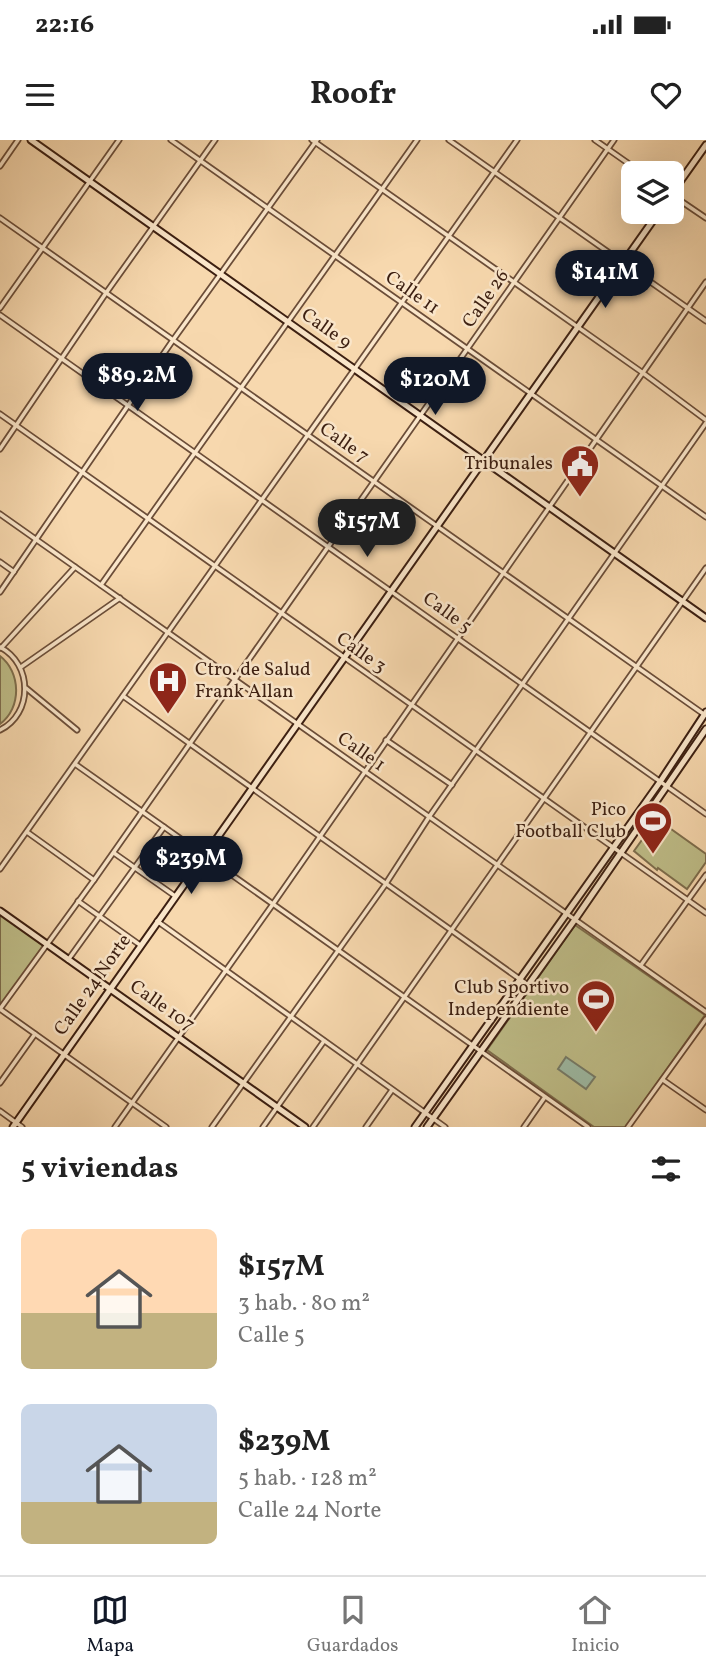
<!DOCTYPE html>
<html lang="es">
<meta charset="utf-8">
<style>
:root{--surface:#fff;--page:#f6f6f6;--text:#222;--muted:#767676;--line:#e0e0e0;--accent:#111827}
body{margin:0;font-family:Vollkorn,serif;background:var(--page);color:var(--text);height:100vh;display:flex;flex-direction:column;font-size:26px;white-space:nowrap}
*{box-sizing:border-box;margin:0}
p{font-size:23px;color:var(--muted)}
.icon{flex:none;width:38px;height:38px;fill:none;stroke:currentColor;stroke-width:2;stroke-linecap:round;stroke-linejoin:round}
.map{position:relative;height:987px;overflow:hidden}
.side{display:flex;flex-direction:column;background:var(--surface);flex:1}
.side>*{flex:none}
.tools{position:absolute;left:621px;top:21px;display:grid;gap:14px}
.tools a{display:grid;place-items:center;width:63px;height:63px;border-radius:10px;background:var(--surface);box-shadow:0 7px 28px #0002;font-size:35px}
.price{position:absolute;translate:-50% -60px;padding:0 16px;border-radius:24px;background:var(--accent);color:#fff;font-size:23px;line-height:46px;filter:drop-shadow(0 2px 4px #0008)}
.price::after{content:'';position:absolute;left:50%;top:42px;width:21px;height:16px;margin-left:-10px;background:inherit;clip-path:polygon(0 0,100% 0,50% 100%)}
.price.on{background:#222;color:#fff}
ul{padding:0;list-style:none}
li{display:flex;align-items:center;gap:21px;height:175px;padding:0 21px}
li span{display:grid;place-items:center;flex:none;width:196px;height:140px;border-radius:10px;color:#555}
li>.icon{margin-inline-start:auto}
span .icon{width:84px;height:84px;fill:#fffc;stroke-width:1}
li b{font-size:30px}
h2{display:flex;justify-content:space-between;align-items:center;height:84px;padding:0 21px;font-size:30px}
.status{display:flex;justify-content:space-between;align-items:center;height:49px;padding:0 35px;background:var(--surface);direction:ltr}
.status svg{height:19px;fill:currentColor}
header{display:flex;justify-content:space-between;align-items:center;height:91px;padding:0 21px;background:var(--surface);font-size:32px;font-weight:700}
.tabs{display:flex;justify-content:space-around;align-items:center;height:98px;border-top:2px solid var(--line);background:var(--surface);font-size:19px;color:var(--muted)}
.tabs a{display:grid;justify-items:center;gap:4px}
.tabs .on{color:var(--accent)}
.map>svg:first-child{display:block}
</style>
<div class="status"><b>22:16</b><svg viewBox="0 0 49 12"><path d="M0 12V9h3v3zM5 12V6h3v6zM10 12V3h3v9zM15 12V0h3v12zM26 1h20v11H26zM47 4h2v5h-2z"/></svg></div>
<header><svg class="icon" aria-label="menu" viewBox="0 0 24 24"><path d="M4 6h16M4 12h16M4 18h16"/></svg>Roofr<svg class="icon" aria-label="heart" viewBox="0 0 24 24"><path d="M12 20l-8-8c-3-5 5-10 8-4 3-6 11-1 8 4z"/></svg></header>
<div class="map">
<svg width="706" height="987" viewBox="0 0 706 987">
<rect width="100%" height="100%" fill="#f7d8ae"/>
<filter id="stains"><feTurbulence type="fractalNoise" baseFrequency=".00286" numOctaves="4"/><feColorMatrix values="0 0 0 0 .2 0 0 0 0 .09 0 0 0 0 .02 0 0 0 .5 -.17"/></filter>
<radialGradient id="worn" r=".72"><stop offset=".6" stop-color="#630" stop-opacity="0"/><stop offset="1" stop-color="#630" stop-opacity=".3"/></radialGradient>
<g fill="#bfbe89" stroke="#7e6e4d" stroke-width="2">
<path d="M 0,516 C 21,532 22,568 0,584 Z"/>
<path d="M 657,679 L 706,714 L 706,722 L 687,749 L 658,728 L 657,730 L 634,711 Z"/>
<path d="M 0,774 L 44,805 L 0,867 Z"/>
<path d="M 575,785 L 705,875 L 626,987 L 594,987 L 487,910 Z"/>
</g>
<path fill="#9ebba5" stroke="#777d6a" stroke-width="2" d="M 566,917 L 595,937 L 586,949 L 558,929 Z"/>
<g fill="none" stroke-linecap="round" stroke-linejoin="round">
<g stroke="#6b4d38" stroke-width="7">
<g id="street">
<path d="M 171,0 L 706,377"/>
<path d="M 312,0 L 643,233 L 706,280"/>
<path d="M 449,0 L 706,181"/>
<path d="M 595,0 L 642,33"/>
<path d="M 0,26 L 18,0"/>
<path d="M 672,55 L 706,78"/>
<path d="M 0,78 L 705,575"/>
<path d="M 0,168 L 119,0"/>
<path d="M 0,175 L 706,674"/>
<path d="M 0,274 L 706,773"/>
<path d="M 0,309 L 106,153 L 215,0"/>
<path d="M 0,374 L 706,872"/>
<path d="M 0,422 L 14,432"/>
<path d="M 101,445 L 417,0"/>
<path d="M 0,452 L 173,200 L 317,0"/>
<path d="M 0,507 C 33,524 33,574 0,590"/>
<path d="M 1,508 L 75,427"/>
<path d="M 21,527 L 120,458"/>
<path d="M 26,548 L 77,590"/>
<path d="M 123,556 L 528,845"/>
<path d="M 386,600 L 452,645"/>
<path d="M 75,624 L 588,987"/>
<path d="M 27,692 L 94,740"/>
<path d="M 114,713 L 175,756"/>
<path d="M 0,729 L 517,0"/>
<path d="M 78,761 L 140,805"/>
<path d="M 157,781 L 445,987"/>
<path d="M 68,820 L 164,687"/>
<path d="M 641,825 L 706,735"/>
<path d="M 0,869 L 94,740 L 614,0"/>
<path d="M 0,869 L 166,987"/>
<path d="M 663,940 L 706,970"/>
<path d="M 0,943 L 35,894"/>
<path d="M 0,971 L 22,987"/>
<path d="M 115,987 L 273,764 L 706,142"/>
<path d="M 212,987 L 385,745 L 429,677 L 706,283"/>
<path d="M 263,987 L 324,901"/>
<path d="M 313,987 L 706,428"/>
<path d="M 366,987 L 392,950"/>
<path d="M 524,987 L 545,957"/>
<path d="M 628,987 L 706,879"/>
</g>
</g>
<g stroke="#3c1f11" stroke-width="9">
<g id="secondary">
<path d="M 31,0 L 706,478"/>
<path d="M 672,53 L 706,5"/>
<path d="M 0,771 L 305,987"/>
<path d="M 13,987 L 659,72"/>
<path d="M 415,987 L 660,642 L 706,572"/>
<path d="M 427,987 L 576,778 L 706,589"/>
</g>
</g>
<use href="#street" stroke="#fae6ca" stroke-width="3.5"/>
<use href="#secondary" stroke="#fae6ca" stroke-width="5"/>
</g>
<defs>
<g id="civic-pin" transform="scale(2.0125)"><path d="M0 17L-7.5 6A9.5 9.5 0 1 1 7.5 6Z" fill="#8f2418" stroke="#fae6ca"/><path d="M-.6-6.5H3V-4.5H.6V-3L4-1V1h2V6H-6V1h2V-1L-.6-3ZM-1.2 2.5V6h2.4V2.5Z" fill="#fff"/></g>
<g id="hospital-pin" transform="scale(2.0125)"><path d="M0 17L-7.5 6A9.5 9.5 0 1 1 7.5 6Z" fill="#8f2418" stroke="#fae6ca"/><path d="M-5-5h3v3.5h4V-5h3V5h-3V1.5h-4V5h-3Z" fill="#fff"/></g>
<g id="stadium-pin" transform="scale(2.0125)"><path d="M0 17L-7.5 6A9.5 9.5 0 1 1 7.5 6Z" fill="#8f2418" stroke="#fae6ca"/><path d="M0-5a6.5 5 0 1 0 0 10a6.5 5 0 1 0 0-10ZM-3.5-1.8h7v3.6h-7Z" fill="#fff"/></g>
</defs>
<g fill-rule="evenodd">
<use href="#civic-pin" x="580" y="324"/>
<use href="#hospital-pin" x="168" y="541"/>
<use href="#stadium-pin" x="653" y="681"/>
<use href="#stadium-pin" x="596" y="859"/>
</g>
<g text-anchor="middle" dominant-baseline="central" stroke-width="5" stroke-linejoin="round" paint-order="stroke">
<g font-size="19" fill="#3c1f11" stroke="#fae6ca">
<text transform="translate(412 153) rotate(35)">Calle 11</text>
<text transform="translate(486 159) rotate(-55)">Calle 26</text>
<text transform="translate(326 189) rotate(35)">Calle 9</text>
<text transform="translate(344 303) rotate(35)">Calle 7</text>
<text transform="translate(447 473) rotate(36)">Calle 5</text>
<text transform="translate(361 513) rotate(35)">Calle 3</text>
<text transform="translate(361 612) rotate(35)">Calle 1</text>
<text transform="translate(93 845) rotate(-55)">Calle 24 Norte</text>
<text transform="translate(162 866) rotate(35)">Calle 107</text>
</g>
<g font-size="19" fill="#3c1f11" stroke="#fae6ca" text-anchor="end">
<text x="553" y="324">Tribunales</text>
<text x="195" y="530" text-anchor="start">Ctro. de Salud<tspan x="195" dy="22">Frank Allan</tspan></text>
<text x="626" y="670">Pico<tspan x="626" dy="22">Football Club</tspan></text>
<text x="569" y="848">Club Sportivo<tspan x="569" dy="22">Independiente</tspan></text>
</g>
</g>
<rect width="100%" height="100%" filter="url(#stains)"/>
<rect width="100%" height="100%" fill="url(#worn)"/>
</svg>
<div class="tools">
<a><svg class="icon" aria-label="layers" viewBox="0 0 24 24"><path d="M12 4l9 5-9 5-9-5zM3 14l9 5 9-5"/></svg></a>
</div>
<b class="price" style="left:605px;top:170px">$141M</b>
<b class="price" style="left:137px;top:273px">$89.2M</b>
<b class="price" style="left:435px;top:277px">$120M</b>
<b class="price on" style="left:367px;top:419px">$157M</b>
<b class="price" style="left:191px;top:756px">$239M</b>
</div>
<section class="side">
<h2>5 viviendas<svg class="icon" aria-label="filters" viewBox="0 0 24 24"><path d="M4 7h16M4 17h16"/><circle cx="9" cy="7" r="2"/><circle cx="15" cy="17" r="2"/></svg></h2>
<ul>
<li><span style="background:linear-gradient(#ffd9b3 60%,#c2b280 0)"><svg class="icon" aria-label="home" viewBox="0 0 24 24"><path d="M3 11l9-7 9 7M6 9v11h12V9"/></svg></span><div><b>$157M</b><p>3 hab. · 80 m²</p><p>Calle 5</p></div></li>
<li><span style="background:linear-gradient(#c9d6e8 70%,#c2b280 0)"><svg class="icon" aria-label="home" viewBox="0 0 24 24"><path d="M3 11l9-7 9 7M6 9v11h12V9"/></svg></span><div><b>$239M</b><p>5 hab. · 128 m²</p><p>Calle 24 Norte</p></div></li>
</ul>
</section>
<nav class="tabs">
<a class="on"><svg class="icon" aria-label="map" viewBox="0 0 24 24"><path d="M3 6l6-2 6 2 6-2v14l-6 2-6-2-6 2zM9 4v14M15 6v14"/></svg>Mapa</a>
<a><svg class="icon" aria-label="saved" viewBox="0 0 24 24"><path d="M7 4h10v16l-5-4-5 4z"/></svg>Guardados</a>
<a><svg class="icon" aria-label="home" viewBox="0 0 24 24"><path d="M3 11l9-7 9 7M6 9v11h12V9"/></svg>Inicio</a>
</nav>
